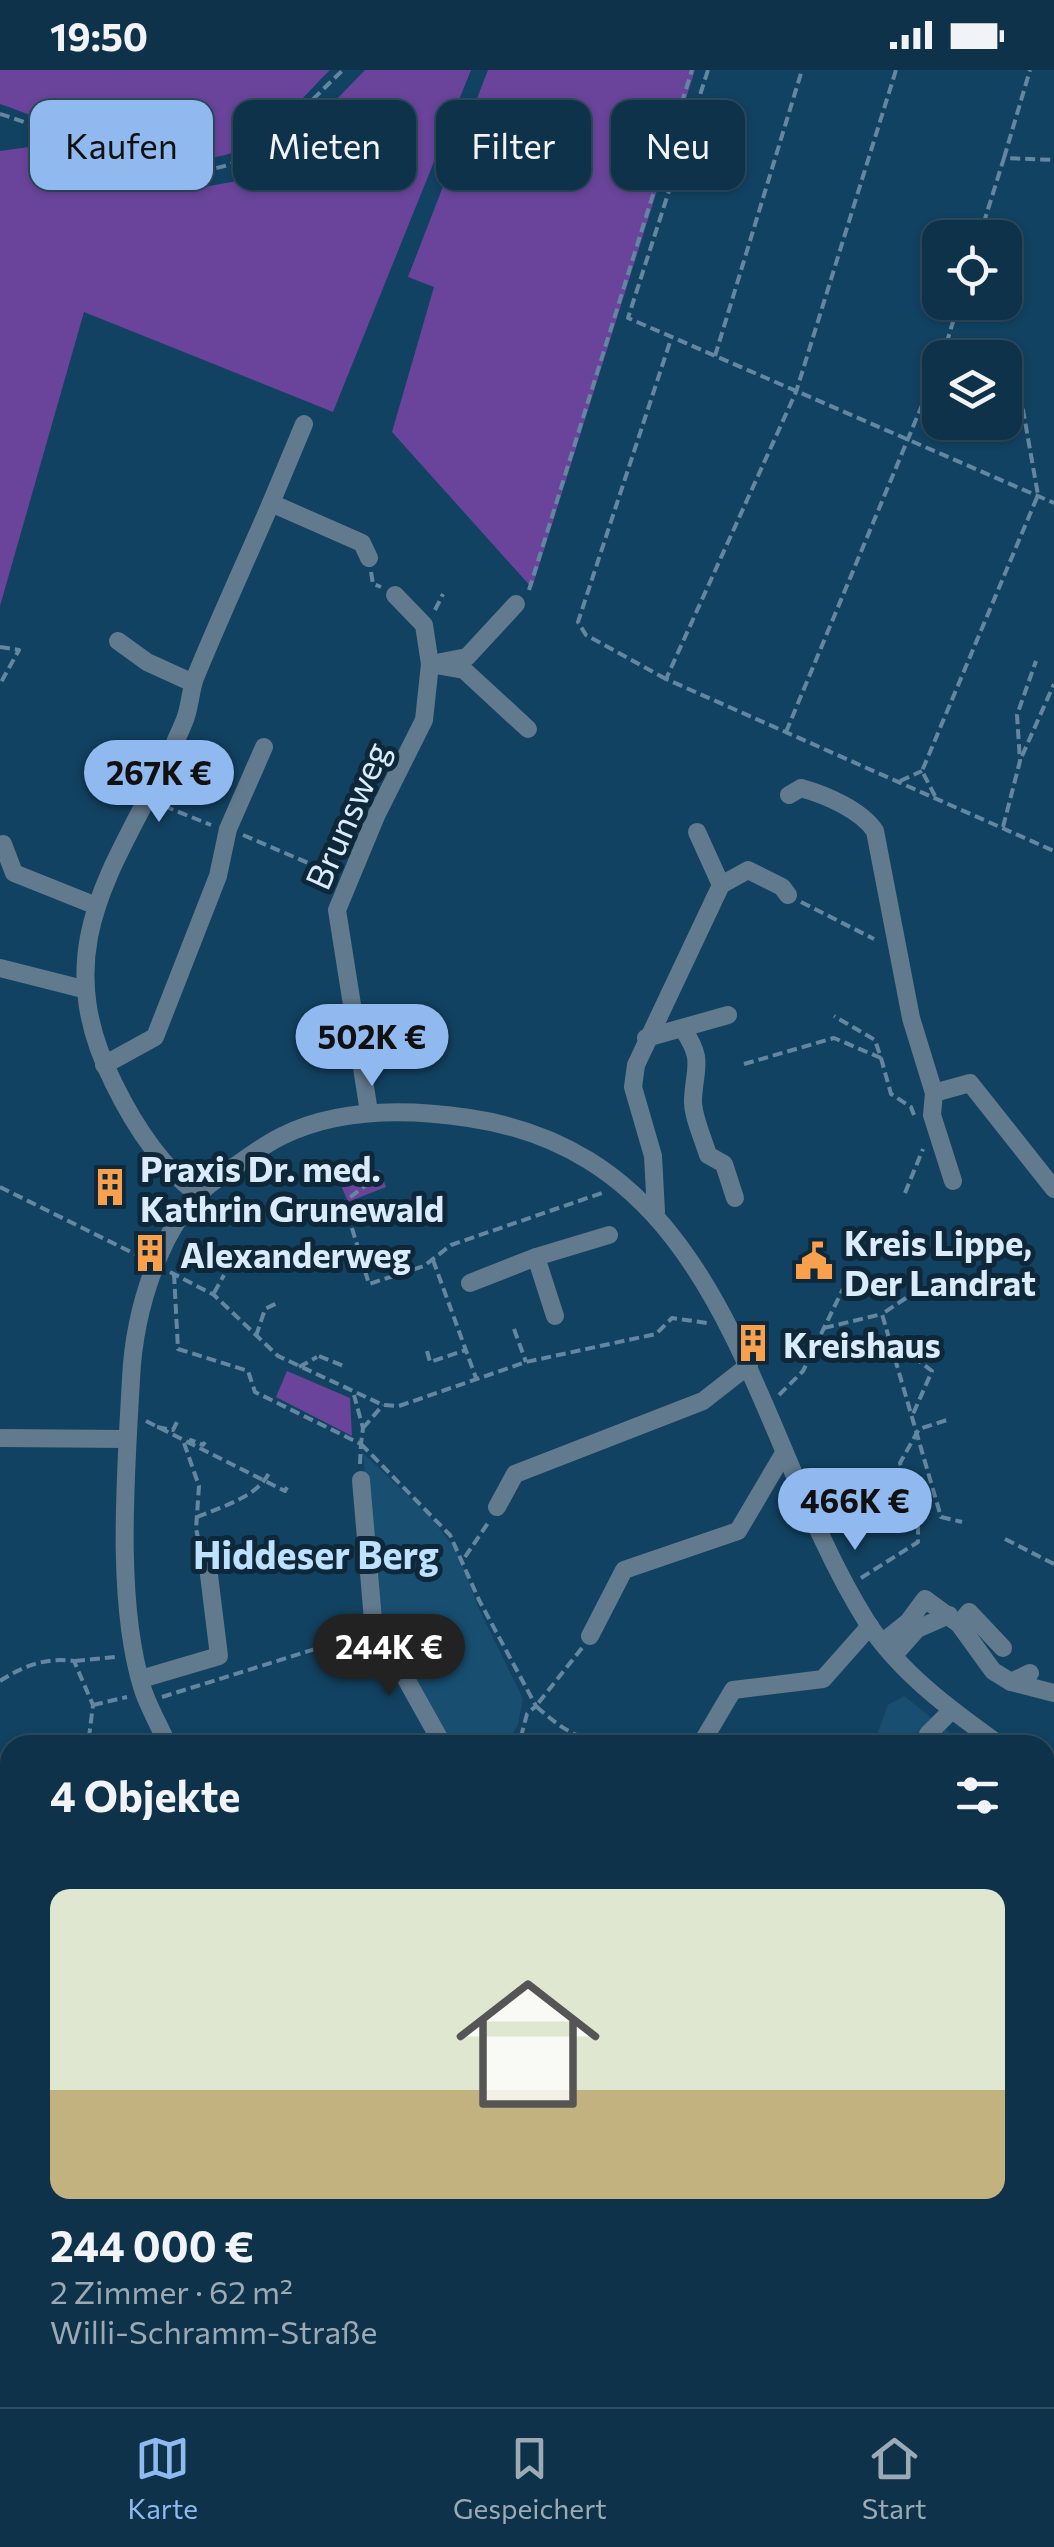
<!DOCTYPE html>
<html lang="de">
<meta charset="utf-8">
<style>
:root{--surface:#0e3249;--page:#1c3e53;--text:#f1f3f6;--muted:#9baab4;--line:#2e4d61;--accent:#90b9f0}
body{margin:0;font-family:Commissioner,sans-serif;background:var(--page);color:var(--text);height:100vh;display:flex;flex-direction:column;font-size:38px;white-space:nowrap}
*{box-sizing:border-box;margin:0}
p{font-size:32px;color:var(--muted)}
.icon{flex:none;width:55px;height:55px;fill:none;stroke:currentColor;stroke-width:2;stroke-linecap:round;stroke-linejoin:round}
.map{position:relative;flex:1;overflow:hidden}
.drawer{position:absolute;left:0px;top:1665px;width:1055px;height:672px;display:flex;flex-direction:column;background:var(--surface);border-radius:30px 30px 0 0;box-shadow:0 2px 8px #0004,0 0 0 2px var(--line)}
.drawer>*{flex:none}
.top-card{position:absolute;left:30px;top:30px;width:995px;height:90px;display:flex;gap:20px}
.controls{position:absolute;left:922px;top:150px;display:grid;gap:20px}
.controls a{display:grid;place-items:center;width:100px;height:100px;border-radius:20px;background:var(--surface);box-shadow:0 2px 8px #0004,0 0 0 2px var(--line);font-size:50px}
.price{position:absolute;translate:-50% -85px;padding:0 22px;border-radius:35px;background:var(--accent);color:#111;font-size:32px;line-height:65px;filter:drop-shadow(0 2px 5px #0008)}
.price::after{content:'';position:absolute;left:50%;top:60px;width:30px;height:22px;margin-left:-15px;background:inherit;clip-path:polygon(0 0,100% 0,50% 100%)}
.price.on{background:#222;color:#fff}
ul{padding:0;list-style:none}
li{display:grid;align-content:center;gap:20px;height:530px;padding:0 50px}
li span{display:grid;place-items:center;height:310px;border-radius:20px;color:#555}
li>.icon{margin-inline-start:auto}
span .icon{width:180px;height:180px;fill:#fffc;stroke-width:1}
li b{font-size:42px}
h2{display:flex;justify-content:space-between;align-items:center;height:120px;padding:0 50px;font-size:42px}
.chip{padding:0 35px;border-radius:20px;background:var(--surface);box-shadow:0 2px 8px #0004,0 0 0 2px var(--line);font-size:35px;line-height:90px}
.chip.on{background:var(--accent);color:#111}
.status{display:flex;justify-content:space-between;align-items:center;height:70px;padding:0 50px;background:var(--surface);direction:ltr}
.status svg{height:28px;fill:currentColor}
.dock{display:flex;justify-content:space-around;align-items:center;height:140px;border-top:2px solid var(--line);background:var(--surface);font-size:28px;color:var(--muted)}
.dock a{display:grid;justify-items:center;gap:5px}
.dock .on{color:var(--accent)}
.map>svg:first-child{display:block}
</style>
<div class="status"><b>19:50</b><svg viewBox="0 0 49 12"><path d="M0 12V9h3v3zM5 12V6h3v6zM10 12V3h3v9zM15 12V0h3v12zM26 1h20v11H26zM47 4h2v5h-2z"/></svg></div>
<div class="map">
<svg width="1054" height="2337" viewBox="0 0 1054 2337">
<rect width="100%" height="100%" fill="#124261"/>
<g fill="#184f71">
<path d="M 363,1383 L 431,1448 L 457,1481 L 479,1539 L 523,1629 L 518,1654 L 510,1669 L 501,1675 L 448,1675 L 378,1551 Z"/>
<path d="M 904,1626 L 965,1675 L 873,1675 L 888,1635 Z"/>
</g>
<g fill="#69449a">
<path d="M 0,0 L 330,0 C 307,22 284,52 257,70 C 187,120 73,59 0,34 Z"/>
<path d="M 365,0 L 471,0 L 333,342 L 84,242 L 0,536 L 0,81 L 51,74 L 182,121 L 237,111 L 272,96 Z"/>
<path d="M 488,0 L 695,0 L 532,518 L 392,362 L 434,217 L 408,207 Z"/>
<path d="M 369,1090 L 374,1101 L 380,1100 L 386,1117 L 348,1132 L 336,1103 Z"/>
<path d="M 287,1301 L 350,1328 L 352,1366 L 276,1327 Z"/>
</g>
<g fill="none" stroke-linecap="round" stroke-linejoin="round">
<g stroke="#6387a0" stroke-width="4" stroke-dasharray="10 5" stroke-linecap="butt">
<path d="M 708,0 L 628,248 L 1054,433"/>
<path d="M 896,0 L 796,322 L 666,609 L 1054,781"/>
<path d="M 0,44 C 61,62 179,122 237,91 C 277,69 310,31 343,0"/>
<path d="M 1004,88 L 1030,0"/>
<path d="M 979,168 L 1004,88 L 1054,90"/>
<path d="M 715,286 L 802,0"/>
<path d="M 942,288 L 959,232"/>
<path d="M 371,502 L 373,514 L 381,517"/>
<path d="M 529,520 L 692,0"/>
<path d="M 435,540 L 443,524"/>
<path d="M 0,577 L 19,580 L 0,614"/>
<path d="M 666,609 L 586,565 L 578,552 L 671,269"/>
<path d="M 786,662 L 940,292"/>
<path d="M 1022,686 L 1054,614"/>
<path d="M 900,711 L 922,701"/>
<path d="M 935,726 L 922,701 L 1038,425 L 1019,317 L 1005,313"/>
<path d="M 164,736 L 211,755"/>
<path d="M 1003,757 L 1020,691 L 1017,645 L 1036,591"/>
<path d="M 243,765 L 336,805"/>
<path d="M 801,832 L 874,869"/>
<path d="M 881,988 L 891,1024 L 911,1037 L 914,1045"/>
<path d="M 744,994 L 834,968 L 881,988 L 875,970 L 834,946"/>
<path d="M 382,1103 L 344,1132 L 369,1214 L 424,1196 L 451,1175 L 602,1123"/>
<path d="M 0,1117 L 139,1186"/>
<path d="M 905,1123 L 923,1079"/>
<path d="M 433,1190 L 476,1308"/>
<path d="M 170,1202 L 214,1225 L 278,1286 L 383,1335 L 399,1336 L 526,1292 L 656,1264 L 672,1248 L 707,1253"/>
<path d="M 174,1204 L 178,1279 L 248,1301 L 255,1322 L 361,1374 L 363,1358 L 354,1325"/>
<path d="M 214,1223 L 224,1205"/>
<path d="M 906,1228 L 882,1244 L 941,1447 L 962,1452"/>
<path d="M 824,1258 L 882,1244"/>
<path d="M 514,1259 L 526,1292"/>
<path d="M 256,1266 L 265,1239 L 279,1232"/>
<path d="M 911,1270 L 919,1291 L 932,1301 L 913,1344"/>
<path d="M 427,1281 L 430,1292 L 466,1280"/>
<path d="M 319,1286 L 346,1297"/>
<path d="M 299,1297 L 317,1287"/>
<path d="M 779,1325 L 803,1301 L 843,1219"/>
<path d="M 146,1351 L 285,1421 L 289,1413"/>
<path d="M 157,1357 L 173,1360 L 178,1350"/>
<path d="M 363,1358 L 383,1335"/>
<path d="M 184,1373 L 199,1416 L 196,1459 L 202,1484"/>
<path d="M 361,1374 L 450,1465 L 479,1530 L 536,1636 L 527,1644 L 520,1670 L 512,1675"/>
<path d="M 189,1375 L 191,1370 L 203,1375 L 205,1372"/>
<path d="M 360,1394 L 361,1374"/>
<path d="M 197,1447 C 221,1437 257,1427 269,1403"/>
<path d="M 905,1459 L 918,1454 L 900,1393 L 919,1359 L 950,1349"/>
<path d="M 1005,1469 L 1054,1494"/>
<path d="M 465,1487 L 490,1450"/>
<path d="M 861,1508 L 918,1472 L 918,1454"/>
<path d="M 582,1578 L 536,1636 C 560,1658 577,1669 610,1675"/>
<path d="M 75,1591 L 115,1587"/>
<path d="M 0,1611 C 23,1596 46,1587 74,1591 L 93,1635 L 88,1675"/>
<path d="M 162,1627 L 363,1564"/>
<path d="M 93,1635 L 127,1627"/>
<path d="M 0,1749 L 10,1750"/>
<path d="M 0,1802 L 10,1819"/>
<path d="M 1045,1847 L 1054,1824"/>
<path d="M 0,2128 L 10,2120"/>
<path d="M 245,2328 L 254,2337"/>
<path d="M 669,2328 L 681,2337"/>
<path d="M 13,2337 L 15,2328"/>
<path d="M 129,2337 L 139,2328"/>
<path d="M 535,2337 L 538,2328"/>
<path d="M 897,2337 L 897,2328"/>
</g>
<g stroke="#627a8d" stroke-width="18">
<path d="M 271,433 L 304,354"/>
<path d="M 118,571 L 147,592 L 193,613"/>
<path d="M 441,592 L 467,587 L 516,534"/>
<path d="M 430,594 L 464,600 L 528,659"/>
<path d="M 789,725 L 801,718 C 826,725 861,740 875,761 L 911,948 L 934,1023 L 932,1045 L 953,1111"/>
<path d="M 697,762 L 721,815"/>
<path d="M 3,774 L 14,803 L 94,835"/>
<path d="M 0,898 L 83,919"/>
<path d="M 683,959 C 704,991 695,995 693,1029 C 692,1045 703,1068 708,1085 L 724,1094 L 735,1128"/>
<path d="M 646,968 L 728,945"/>
<path d="M 104,995 L 155,967 L 218,806 L 228,759 L 264,677"/>
<path d="M 934,1023 L 970,1013 L 1054,1119"/>
<path d="M 369,1042 L 337,840 L 376,746 L 424,650 L 430,594 L 424,555 L 395,525"/>
<path d="M 196,1123 C 160,1095 134,1055 114,1014 C 39,865 129,784 184,652 C 190,638 190,622 195,608 C 219,549 246,491 271,433 L 362,473 L 369,488"/>
<path d="M 656,1142 L 653,1086 L 633,1017 L 636,995 L 721,815 L 748,800 L 782,817 L 788,825"/>
<path d="M 470,1213 L 536,1187"/>
<path d="M 555,1246 L 536,1187 L 609,1165"/>
<path d="M 0,1368 L 127,1369"/>
<path d="M 361,1410 L 373,1550 L 443,1675"/>
<path d="M 497,1437 L 515,1404 L 703,1331 L 749,1295"/>
<path d="M 959,1554 L 969,1542 L 1003,1578"/>
<path d="M 590,1566 L 624,1500 L 738,1461 L 784,1383"/>
<path d="M 883,1572 L 908,1552 L 925,1529 L 959,1554 L 993,1601 L 1011,1612"/>
<path d="M 894,1585 L 917,1559 L 949,1545"/>
<path d="M 1030,1603 L 1011,1612 L 1054,1623"/>
<path d="M 141,1609 L 219,1586 L 208,1497"/>
<path d="M 928,1664 L 952,1640"/>
<path d="M 704,1669 L 733,1620 L 823,1609 L 870,1556"/>
<path d="M 168,1675 C 160,1657 149,1638 143,1620 C 115,1532 126,1402 131,1309 C 134,1244 160,1147 217,1109 C 238,1095 259,1077 282,1066 C 338,1038 409,1039 469,1048 C 731,1087 751,1368 867,1552 C 899,1602 952,1641 1000,1675"/>
<path d="M 1045,1703 L 1054,1708"/>
<path d="M 0,2077 L 10,2083"/>
<path d="M 725,2337 L 726,2328"/>
</g>
<g stroke="#82b5dc" stroke-width="22">
<path d="M 1045,1929 L 1054,1906"/>
<path d="M 965,2337 L 966,2328"/>
</g>
</g>
<defs>
<g id="building-bare" transform="scale(3)"><path d="M-4-6H4V6H1V3H-1V6H-4ZM-2.5-4.3h1.7v1.8h-1.7ZM.8-4.3h1.7v1.8H.8ZM-2.5-1h1.7V.8h-1.7ZM.8-1h1.7V.8H.8Z" fill="#f9a04c" stroke="#0e2739" stroke-width="2.5" paint-order="stroke"/></g>
<g id="civic-bare" transform="scale(3)"><path d="M-.6-6.5H3V-4.5H.6V-3L4-1V1h2V6H-6V1h2V-1L-.6-3ZM-1.2 2.5V6h2.4V2.5Z" fill="#f9a04c" stroke="#0e2739" stroke-width="2.5" paint-order="stroke"/></g>
</defs>
<g fill-rule="evenodd">
<use href="#building-bare" x="110" y="1117"/>
<use href="#building-bare" x="150" y="1183"/>
<use href="#civic-bare" x="814" y="1191"/>
<use href="#building-bare" x="753" y="1273"/>
</g>
<g text-anchor="middle" dominant-baseline="central" stroke-width="10" stroke-linejoin="round" paint-order="stroke">
<g font-size="35" fill="#daecfb" stroke="#0e2739">
<text transform="translate(346 745) rotate(-66)">Brunsweg</text>
</g>
<g font-size="35" font-weight="bold" fill="#daecfb" stroke="#0e2739" text-anchor="start">
<text x="140" y="1097">Praxis Dr. med.<tspan x="140" dy="40">Kathrin Grunewald</tspan></text>
<text x="844" y="1171">Kreis Lippe,<tspan x="844" dy="40">Der Landrat</tspan></text>
<text x="180" y="1183">Alexanderweg</text>
<text x="783" y="1273">Kreishaus</text>
</g>
<g font-size="38" font-weight="bold" fill="#bde1fe" stroke="#0e2739">
<text x="316" y="1483">Hiddeser Berg</text>
</g>
</g>
</svg>
<div class="controls">
<a><svg class="icon" aria-label="locate" viewBox="0 0 24 24"><circle cx="12" cy="12" r="6"/><path d="M12 2v4M12 18v4M2 12h4M18 12h4"/></svg></a>
<a><svg class="icon" aria-label="layers" viewBox="0 0 24 24"><path d="M12 4l9 5-9 5-9-5zM3 14l9 5 9-5"/></svg></a>
</div>
<b class="price" style="left:159px;top:755px">267K €</b>
<b class="price" style="left:372px;top:1019px">502K €</b>
<b class="price" style="left:855px;top:1483px">466K €</b>
<b class="price on" style="left:389px;top:1629px">244K €</b>
<div class="top-card">
<a class="chip on">Kaufen</a>
<a class="chip">Mieten</a>
<a class="chip">Filter</a>
<a class="chip">Neu</a>
</div>
<section class="drawer">
<h2>4 Objekte<svg class="icon" aria-label="filters" viewBox="0 0 24 24"><path d="M4 7h16M4 17h16"/><circle cx="9" cy="7" r="2"/><circle cx="15" cy="17" r="2"/></svg></h2>
<ul>
<li><span style="background:linear-gradient(#dfe7d0 65%,#c2b280 0)"><svg class="icon" aria-label="home" viewBox="0 0 24 24"><path d="M3 11l9-7 9 7M6 9v11h12V9"/></svg></span><div><b>244 000 €</b><p>2 Zimmer · 62 m²</p><p>Willi-Schramm-Straße</p></div></li>
</ul>
</section>
</div>
<nav class="dock">
<a class="on"><svg class="icon" aria-label="map" viewBox="0 0 24 24"><path d="M3 6l6-2 6 2 6-2v14l-6 2-6-2-6 2zM9 4v14M15 6v14"/></svg>Karte</a>
<a><svg class="icon" aria-label="saved" viewBox="0 0 24 24"><path d="M7 4h10v16l-5-4-5 4z"/></svg>Gespeichert</a>
<a><svg class="icon" aria-label="home" viewBox="0 0 24 24"><path d="M3 11l9-7 9 7M6 9v11h12V9"/></svg>Start</a>
</nav>
